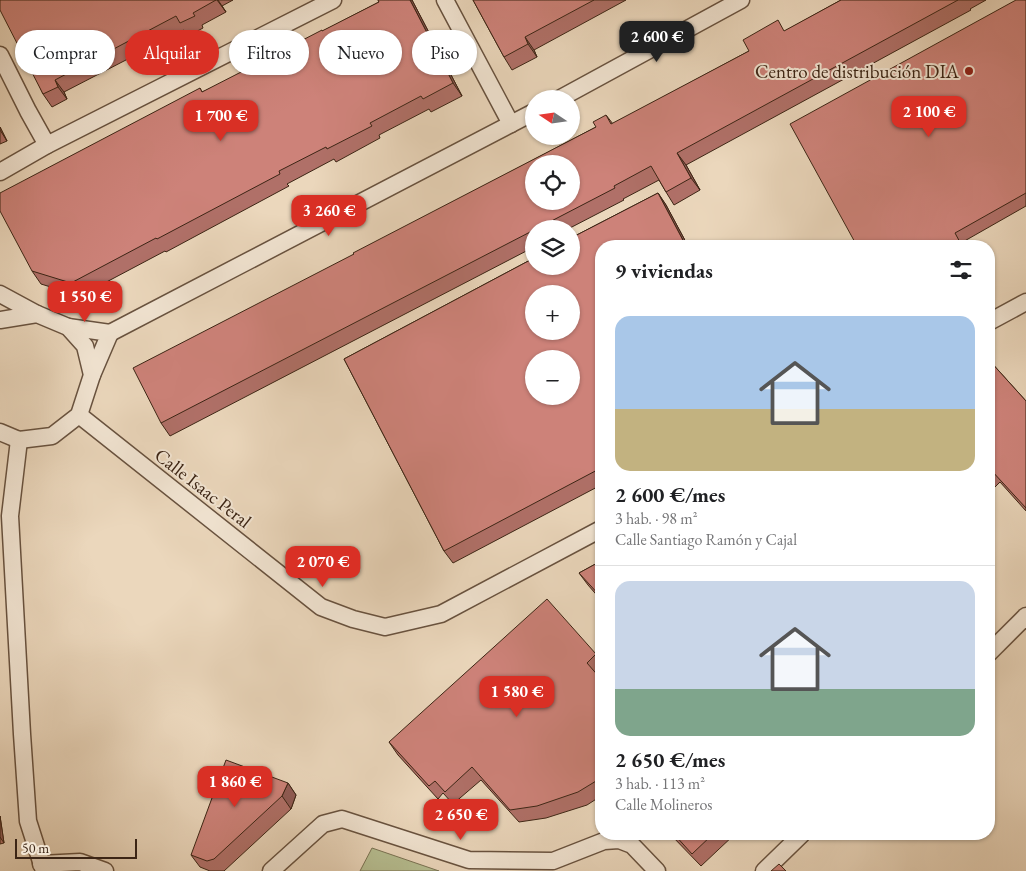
<!DOCTYPE html>
<html lang="es">
<meta charset="utf-8">
<style>
:root{--surface:#fff;--page:#f2f2f2;--text:#202124;--muted:#757577;--line:#e0e0e0;--accent:#d93025}
body{margin:0;font-family:"EB Garamond",serif;background:var(--page);color:var(--text);height:100vh;display:flex;flex-direction:column;font-size:19px;white-space:nowrap}
*{box-sizing:border-box;margin:0}
p{font-size:16px;color:var(--muted)}
.icon{flex:none;width:28px;height:28px;fill:none;stroke:currentColor;stroke-width:2;stroke-linecap:round;stroke-linejoin:round}
.map{position:relative;flex:1;overflow:hidden}
.side{position:absolute;left:595px;top:240px;width:400px;height:600px;display:flex;flex-direction:column;background:var(--surface);border-radius:20px;box-shadow:0 1px 4px #0004}
.side>*{flex:none}
.banner{position:absolute;left:15px;top:30px;width:475px;height:45px;display:flex;gap:10px}
.needle{width:32px;rotate:283deg}
.tools{position:absolute;left:525px;top:90px;display:grid;gap:10px}
.tools a{display:grid;place-items:center;width:55px;height:55px;border-radius:50%;background:var(--surface);box-shadow:0 1px 4px #0004;font-size:25px}
.scale{position:absolute;left:15px;bottom:12px;width:122px;box-sizing:border-box;padding-left:5px;border:2px solid #3c2515;border-top:0;font-size:14px;line-height:18px;white-space:nowrap;color:#3c2515;-webkit-text-stroke:4px #f2e5d3;paint-order:stroke}
.price{position:absolute;translate:-50% -42px;padding:0 11px;border-radius:10px;background:var(--accent);color:#fff;font-size:16px;line-height:32px;filter:drop-shadow(0 1px 2px #0008)}
.price::after{content:'';position:absolute;left:50%;top:30px;width:15px;height:11px;margin-left:-8px;background:inherit;clip-path:polygon(0 0,100% 0,50% 100%)}
.price.active{background:#222;color:#fff}
ul{padding:0;list-style:none}
li{display:grid;align-content:center;gap:10px;height:265px;padding:0 20px}
li+li{border-top:1px solid var(--line)}
li span{display:grid;place-items:center;height:155px;border-radius:15px;color:#555}
li>.icon{margin-inline-start:auto}
span .icon{width:90px;height:90px;fill:#fffc;stroke-width:1}
li b{font-size:21px}
h2{display:flex;justify-content:space-between;align-items:center;height:60px;padding:0 20px;font-size:21px}
.chip{padding:0 18px;border-radius:22px;background:var(--surface);box-shadow:0 1px 4px #0004;font-size:18px;line-height:45px}
.chip.active{background:var(--accent);color:#fff}
.map>svg:first-child{display:block}
</style>
<div class="map">
<svg width="1026" height="871" viewBox="0 0 1026 871">
<rect width="100%" height="100%" fill="#ebd7bc"/>
<filter id="stains"><feTurbulence type="fractalNoise" baseFrequency=".004" numOctaves="4"/><feColorMatrix values="0 0 0 0 .2 0 0 0 0 .09 0 0 0 0 .02 0 0 0 .5 -.17"/></filter>
<radialGradient id="worn" r=".72"><stop offset=".6" stop-color="#630" stop-opacity="0"/><stop offset="1" stop-color="#630" stop-opacity=".3"/></radialGradient>
<path fill="#b6be91" stroke="#797253" d="M 372,848 L 439,871 L 360,871 Z"/>
<g fill="none" stroke-linecap="round" stroke-linejoin="round">
<g stroke="#68523f" stroke-width="19">
<g id="minor">
<path d="M 445,0 L 511,124"/>
<path d="M 0,55 L 28,111 L 47,145"/>
<path d="M 559,99 L 741,0"/>
<path d="M 0,172 L 47,145 L 333,0"/>
<path d="M 0,294 L 37,314"/>
<path d="M 0,320 L 37,314 L 68,327 L 85,346 L 92,375 L 79,415 L 52,436 L 19,440 L 0,432"/>
<path d="M 989,322 L 1026,302"/>
<path d="M 68,327 L 110,333 L 92,375"/>
<path d="M 110,333 L 534,112"/>
<path d="M 79,415 L 321,607 L 353,619 L 385,627 L 441,614 L 601,529"/>
<path d="M 19,440 L 10,516 L 22,734 L 28,821 L 44,871"/>
<path d="M 989,653 L 1026,616"/>
<path d="M 41,864 L 80,862 L 105,871"/>
<path d="M 271,871 L 323,824 L 342,819 L 469,860 L 553,861 L 604,841 L 619,840 L 632,845 L 657,871"/>
<path d="M 764,871 L 802,834"/>
</g>
</g>
<use href="#minor" stroke="#f2e5d3" stroke-width="16"/>
</g>
<g fill="#b07068" stroke="#3c2515" fill-rule="evenodd">
<path d="M 0,0 L 233,0 L 222,6 L 226,12 L 202,25 L 203,28 L 188,36 L 184,30 L 64,92 L 67,99 L 52,107 L 43,94 Z"/>
<path d="M 378,0 L 412,0 L 462,96 L 431,112 L 429,109 L 379,135 L 380,138 L 336,162 L 334,159 L 287,184 L 289,186 L 166,252 L 165,251 L 80,296 L 41,284 L 32,271 L 200,88 L 202,92 L 247,73 L 294,47 L 323,31 L 379,2 Z"/>
<path d="M 473,0 L 626,0 L 534,50 L 537,57 L 512,70 L 504,57 Z"/>
<path d="M 841,0 L 986,0 L 970,9 L 971,10 L 686,165 L 700,190 L 674,205 L 666,192 L 659,180 L 623,199 L 624,200 L 568,229 L 534,229 L 534,247 L 170,436 L 161,423 L 354,254 L 596,127 L 606,115 L 613,124 L 749,51 Z"/>
<path d="M 1026,0 L 1026,206 L 961,243 L 857,246 Z"/>
<path d="M 0,127 L 7,141 L 0,144 Z"/>
<path d="M 658,193 L 666,205 L 688,246 L 601,246 L 601,485 L 453,563 L 444,551 L 344,359 L 534,258 L 534,266 L 571,266 L 571,238 ZM 534,294 L 571,294 L 571,331 L 534,331 ZM 534,359 L 571,359 L 571,396 L 534,396 Z"/>
<path d="M 989,360 L 1026,401 L 1026,511 L 1000,482 L 991,491 L 989,488 Z"/>
<path d="M 601,561 L 601,600 L 588,585 L 579,573 Z"/>
<path d="M 989,606 L 992,612 L 989,615 Z"/>
<path d="M 596,654 L 601,661 L 601,670 L 597,674 L 601,679 L 601,796 L 587,805 L 546,818 L 519,822 L 481,780 L 453,804 L 443,793 L 438,799 L 398,755 L 389,742 Z"/>
<path d="M 288,783 L 296,795 L 291,809 L 224,871 L 210,871 L 200,867 L 191,855 Z"/>
<path d="M 0,816 L 4,843 L 0,844 Z"/>
<path d="M 670,834 L 735,834 L 701,866 Z"/>
</g>
<g fill="#905b55" stroke="#3c2515">
<path d="M 217,0 L 218,0 L 226,12 Z"/>
<path d="M 410,0 L 412,0 L 462,96 L 453,83 Z"/>
<path d="M 525,37 L 534,50 L 537,57 L 528,44 Z"/>
<path d="M 55,80 L 64,92 L 67,99 L 58,87 Z"/>
<path d="M 0,127 L 7,141 L 0,130 Z"/>
<path d="M 677,153 L 686,165 L 700,190 L 691,178 Z"/>
<path d="M 658,193 L 666,205 L 688,246 L 686,246 Z"/>
<path d="M 288,783 L 296,795 L 291,809 L 282,796 Z"/>
<path d="M 0,816 L 4,843 L 0,837 Z"/>
</g>
<g fill="#cd8279" stroke="#3c2515" fill-rule="evenodd">
<path d="M 0,0 L 216,0 L 193,13 L 195,16 L 180,23 L 176,16 L 55,80 L 58,87 L 43,94 L 0,10 Z"/>
<path d="M 378,0 L 410,0 L 453,83 L 423,99 L 421,96 L 370,123 L 372,126 L 327,149 L 326,147 L 279,171 L 280,174 L 157,239 L 156,238 L 71,283 L 32,271 L 0,211 L 0,193 L 200,88 L 202,92 L 245,70 L 246,73 L 294,47 L 293,45 L 322,30 L 322,31 L 379,2 Z"/>
<path d="M 473,0 L 594,0 L 525,37 L 528,44 L 504,57 Z"/>
<path d="M 841,0 L 958,0 L 677,153 L 691,178 L 666,192 L 651,166 L 614,186 L 615,188 L 536,229 L 534,229 L 534,230 L 161,423 L 133,368 L 354,254 L 353,253 L 596,127 L 593,122 L 606,115 L 611,124 L 749,51 L 743,40 L 778,20 L 784,31 ZM 534,164 L 571,164 L 571,201 L 534,201 Z"/>
<path d="M 1016,0 L 1026,0 L 1026,193 L 955,233 L 962,246 L 857,246 L 790,124 Z"/>
<path d="M 658,193 L 686,246 L 601,246 L 601,468 L 444,551 L 344,359 L 534,258 L 534,266 L 571,266 L 571,238 ZM 534,294 L 571,294 L 571,331 L 534,331 ZM 534,359 L 571,359 L 571,396 L 534,396 Z"/>
<path d="M 989,360 L 1026,401 L 1026,508 L 991,470 L 989,472 Z"/>
<path d="M 601,561 L 601,597 L 579,573 Z"/>
<path d="M 547,599 L 596,654 L 587,663 L 601,679 L 601,778 L 578,792 L 537,806 L 510,810 L 472,767 L 445,792 L 435,781 L 429,786 L 389,742 Z"/>
<path d="M 226,760 L 288,783 L 282,796 L 214,859 L 207,861 L 191,855 Z"/>
<path d="M 674,834 L 713,834 L 692,854 Z"/>
<path d="M 779,864 L 786,871 L 771,871 Z"/>
</g>
<circle fill="#8f2418" stroke="#f2e5d3" stroke-width="2" cx="969" cy="71" r="5"/>
<g text-anchor="middle" dominant-baseline="central" stroke-width="4" stroke-linejoin="round" paint-order="stroke">
<g font-size="19" fill="#3c2515" stroke="#f2e5d3" text-anchor="end">
<text x="959" y="71">Centro de distribución DIA</text>
</g>
<g font-size="19" fill="#3c2515" stroke="#f2e5d3">
<text transform="translate(203 488) rotate(38)">Calle Isaac Peral</text>
</g>
</g>
<rect width="100%" height="100%" filter="url(#stains)"/>
<rect width="100%" height="100%" fill="url(#worn)"/>
</svg>
<div class="tools">
<a><svg class="needle" viewBox="-14 -14 28 28"><path d="M0-13l5 13h-10z" fill="#e53935"/><path d="M0 13l5-13h-10z" fill="#757577"/></svg></a>
<a><svg class="icon" aria-label="locate" viewBox="0 0 24 24"><circle cx="12" cy="12" r="6"/><path d="M12 2v4M12 18v4M2 12h4M18 12h4"/></svg></a>
<a><svg class="icon" aria-label="layers" viewBox="0 0 24 24"><path d="M12 4l9 5-9 5-9-5zM3 14l9 5 9-5"/></svg></a>
<a>+</a>
<a>−</a>
</div>
<div class="scale">50 m</div>
<b class="price active" style="left:657px;top:63px">2 600 €</b>
<b class="price" style="left:929px;top:138px">2 100 €</b>
<b class="price" style="left:221px;top:142px">1 700 €</b>
<b class="price" style="left:329px;top:237px">3 260 €</b>
<b class="price" style="left:85px;top:323px">1 550 €</b>
<b class="price" style="left:323px;top:588px">2 070 €</b>
<b class="price" style="left:517px;top:718px">1 580 €</b>
<b class="price" style="left:235px;top:808px">1 860 €</b>
<b class="price" style="left:461px;top:841px">2 650 €</b>
<div class="banner">
<a class="chip">Comprar</a>
<a class="chip active">Alquilar</a>
<a class="chip">Filtros</a>
<a class="chip">Nuevo</a>
<a class="chip">Piso</a>
</div>
<section class="side">
<h2>9 viviendas<svg class="icon" aria-label="filters" viewBox="0 0 24 24"><path d="M4 7h16M4 17h16"/><circle cx="9" cy="7" r="2"/><circle cx="15" cy="17" r="2"/></svg></h2>
<ul>
<li><span style="background:linear-gradient(#a9c7e8 60%,#c2b280 0)"><svg class="icon" aria-label="home" viewBox="0 0 24 24"><path d="M3 11l9-7 9 7M6 9v11h12V9"/></svg></span><div><b>2 600 €/mes</b><p>3 hab. · 98 m²</p><p>Calle Santiago Ramón y Cajal</p></div></li>
<li><span style="background:linear-gradient(#c9d6e8 70%,#7fa58c 0)"><svg class="icon" aria-label="home" viewBox="0 0 24 24"><path d="M3 11l9-7 9 7M6 9v11h12V9"/></svg></span><div><b>2 650 €/mes</b><p>3 hab. · 113 m²</p><p>Calle Molineros</p></div></li>
</ul>
</section>
</div>
